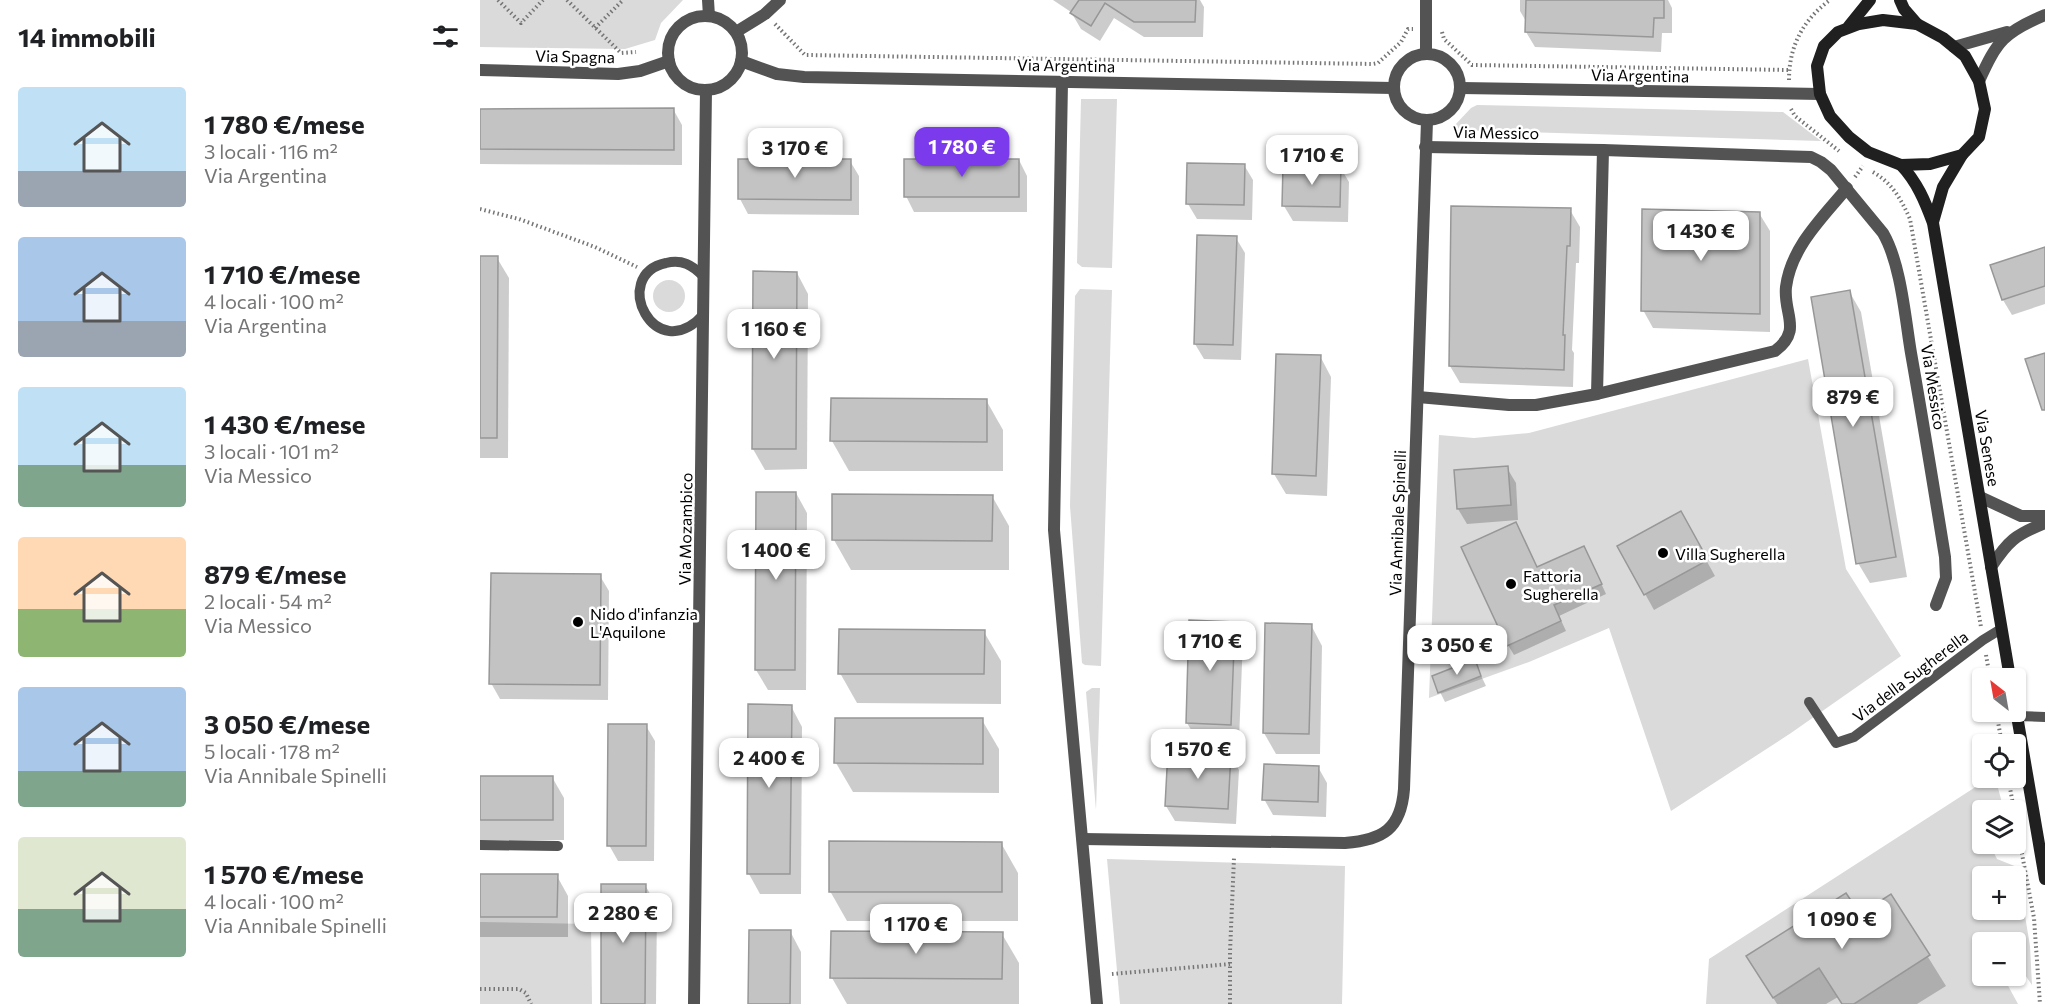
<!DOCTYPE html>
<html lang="it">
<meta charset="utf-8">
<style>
:root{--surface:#fff;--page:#f6f6f6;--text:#202124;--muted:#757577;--accent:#7c3aed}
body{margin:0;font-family:Commissioner,sans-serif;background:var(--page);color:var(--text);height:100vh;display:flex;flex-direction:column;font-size:22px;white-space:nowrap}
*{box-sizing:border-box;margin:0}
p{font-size:20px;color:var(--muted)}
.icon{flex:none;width:33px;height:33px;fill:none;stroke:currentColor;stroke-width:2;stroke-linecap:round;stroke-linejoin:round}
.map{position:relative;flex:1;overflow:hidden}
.drawer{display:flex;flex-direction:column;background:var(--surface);width:480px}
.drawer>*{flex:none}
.needle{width:39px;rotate:329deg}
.buttons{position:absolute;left:1492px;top:668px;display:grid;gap:12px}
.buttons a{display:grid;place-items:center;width:54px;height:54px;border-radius:6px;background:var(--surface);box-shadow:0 2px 4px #0004;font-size:30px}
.price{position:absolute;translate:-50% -51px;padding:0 14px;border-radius:12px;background:#fff;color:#222;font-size:20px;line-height:39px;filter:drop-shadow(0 2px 3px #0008)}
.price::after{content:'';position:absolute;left:50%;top:36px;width:18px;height:14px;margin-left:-9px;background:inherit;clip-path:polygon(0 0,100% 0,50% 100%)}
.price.on{background:var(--accent);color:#fff}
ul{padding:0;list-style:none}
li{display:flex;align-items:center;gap:18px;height:150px;padding:0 18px}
li span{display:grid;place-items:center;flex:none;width:168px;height:120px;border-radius:6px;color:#555}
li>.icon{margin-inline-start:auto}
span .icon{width:72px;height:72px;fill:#fffc;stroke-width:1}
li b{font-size:26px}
h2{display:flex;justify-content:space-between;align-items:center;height:72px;padding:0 18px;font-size:26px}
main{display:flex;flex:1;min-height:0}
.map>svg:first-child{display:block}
</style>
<main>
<section class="drawer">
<h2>14 immobili<svg class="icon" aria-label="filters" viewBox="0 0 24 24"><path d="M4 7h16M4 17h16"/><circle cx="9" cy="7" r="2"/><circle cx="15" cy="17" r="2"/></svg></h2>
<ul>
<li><span style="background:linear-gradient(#bfe0f5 70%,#9aa5b1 0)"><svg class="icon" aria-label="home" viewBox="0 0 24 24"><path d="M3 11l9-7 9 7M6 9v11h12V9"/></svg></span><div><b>1 780 €/mese</b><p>3 locali · 116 m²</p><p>Via Argentina</p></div></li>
<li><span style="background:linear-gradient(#a9c7e8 70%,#9aa5b1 0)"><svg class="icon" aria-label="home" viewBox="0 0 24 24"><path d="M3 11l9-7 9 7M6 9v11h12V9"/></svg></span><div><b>1 710 €/mese</b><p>4 locali · 100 m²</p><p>Via Argentina</p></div></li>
<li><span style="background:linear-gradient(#bfe0f5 65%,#7fa58c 0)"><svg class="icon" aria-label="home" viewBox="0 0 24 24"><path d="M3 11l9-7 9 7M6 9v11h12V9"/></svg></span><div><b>1 430 €/mese</b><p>3 locali · 101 m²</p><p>Via Messico</p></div></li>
<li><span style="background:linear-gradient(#ffd9b3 60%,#8fb573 0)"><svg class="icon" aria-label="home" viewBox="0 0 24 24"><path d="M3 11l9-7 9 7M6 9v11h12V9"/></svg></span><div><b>879 €/mese</b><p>2 locali · 54 m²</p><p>Via Messico</p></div></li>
<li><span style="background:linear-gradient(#a9c7e8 70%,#7fa58c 0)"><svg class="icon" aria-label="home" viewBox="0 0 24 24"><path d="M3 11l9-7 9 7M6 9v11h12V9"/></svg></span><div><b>3 050 €/mese</b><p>5 locali · 178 m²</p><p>Via Annibale Spinelli</p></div></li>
<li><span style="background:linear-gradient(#dfe7d0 60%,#7fa58c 0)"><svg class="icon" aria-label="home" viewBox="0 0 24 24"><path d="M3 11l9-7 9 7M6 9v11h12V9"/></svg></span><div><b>1 570 €/mese</b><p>4 locali · 100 m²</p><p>Via Annibale Spinelli</p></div></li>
</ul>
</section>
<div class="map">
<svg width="1565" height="1004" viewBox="0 0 1565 1004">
<rect width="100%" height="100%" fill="#fff"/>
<g fill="#dadada" fill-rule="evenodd">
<path d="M 0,0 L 203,0 L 181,23 L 175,40 L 145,49 L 0,47 Z"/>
<path d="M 601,99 L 637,99 L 632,268 L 602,267 L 597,263 Z"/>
<path d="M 997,105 L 1303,112 L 1341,141 L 974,130 L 975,125 L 991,108 Z"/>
<circle cx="189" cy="296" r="16"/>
<path d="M 600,289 L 632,290 L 621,666 L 605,665 L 602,663 L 590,506 L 595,296 Z"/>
<path d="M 1328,359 L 1366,569 L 1421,656 L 1311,733 L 1191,811 L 1129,628 L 1049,662 L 949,698 L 959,435 L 994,438 L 1049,433 Z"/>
<path d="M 612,688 L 620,688 L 616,810 L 606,692 Z"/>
<path d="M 1511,777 L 1515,777 L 1524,810 L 1503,810 L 1503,843 L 1509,843 L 1517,859 L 1537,867 L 1550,946 L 1552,985 L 1543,972 L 1526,982 L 1538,1004 L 1226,1004 L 1229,959 ZM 1503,876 L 1536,876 L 1536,909 L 1503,909 ZM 1503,942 L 1536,942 L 1536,975 L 1503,975 Z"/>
<path d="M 627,859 L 865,866 L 862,1004 L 640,1004 Z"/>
<path d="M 0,922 L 111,924 L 112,1004 L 0,1004 Z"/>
</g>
<g fill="#0003">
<path d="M 573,0 L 720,0 L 724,7 L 723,37 L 664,37 L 634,18 L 620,41 L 601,29 L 591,12 Z"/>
<path d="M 1040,0 L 1188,0 L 1192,8 L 1192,33 L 1182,33 L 1181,52 L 1055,47 L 1046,32 L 1047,23 L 1040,11 Z"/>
<path d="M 193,109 L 202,125 L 202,165 L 0,164 L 0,110 Z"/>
<path d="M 539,160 L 547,176 L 547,212 L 434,212 L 426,196 Z"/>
<path d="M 370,161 L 379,176 L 379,215 L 268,214 L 260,199 Z"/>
<path d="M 764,165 L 773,180 L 772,220 L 717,219 L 708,204 Z"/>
<path d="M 860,167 L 869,182 L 868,222 L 813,221 L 804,206 Z"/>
<path d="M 973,208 L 1090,210 L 1100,227 L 1099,263 L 1096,263 L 1092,350 L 1094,353 L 1093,387 L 980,383 L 970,366 Z"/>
<path d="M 1279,213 L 1290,231 L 1290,332 L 1173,328 L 1163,310 Z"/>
<path d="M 756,238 L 765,253 L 761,360 L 724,359 L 715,344 Z"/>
<path d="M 1565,248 L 1565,304 L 1532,315 L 1523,300 L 1512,266 Z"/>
<path d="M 0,258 L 17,258 L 29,278 L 28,458 L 0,458 Z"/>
<path d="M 274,273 L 317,273 L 328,294 L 327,469 L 285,470 L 273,449 Z"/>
<path d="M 1369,291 L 1381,312 L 1427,577 L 1390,583 L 1378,563 Z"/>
<path d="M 840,356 L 851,377 L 847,496 L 806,494 L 794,474 Z"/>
<path d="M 352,400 L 506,400 L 523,430 L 523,471 L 369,471 L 352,441 Z"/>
<path d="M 1027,468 L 1036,483 L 1038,520 L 987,524 L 978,509 Z"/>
<path d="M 316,493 L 327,513 L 326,690 L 288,690 L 276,670 Z"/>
<path d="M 354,496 L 512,496 L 529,526 L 529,570 L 371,570 L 354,540 Z"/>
<path d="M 1200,513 L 1235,576 L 1174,610 L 1139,547 Z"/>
<path d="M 1109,557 L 1126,594 L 1079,616 L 1086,631 L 1034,655 L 1028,645 L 1057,569 Z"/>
<path d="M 120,576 L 129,591 L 128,700 L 20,699 L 11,683 Z"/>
<path d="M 711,622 L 754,623 L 763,638 L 759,740 L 716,738 L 707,723 Z"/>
<path d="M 786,625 L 831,625 L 842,646 L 840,754 L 796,754 L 784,733 Z"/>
<path d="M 504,632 L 521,661 L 521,704 L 377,703 L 360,673 Z"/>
<path d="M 994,661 L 1006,686 L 965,702 L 960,692 Z"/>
<path d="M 311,706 L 322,727 L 321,894 L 280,894 L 269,874 Z"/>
<path d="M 502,720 L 519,749 L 519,793 L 373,792 L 356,763 Z"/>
<path d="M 166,726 L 175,741 L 174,861 L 138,861 L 129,845 Z"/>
<path d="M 750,755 L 759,770 L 756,824 L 695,821 L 686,806 Z"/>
<path d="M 838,767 L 847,783 L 846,817 L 793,815 L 784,799 Z"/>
<path d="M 0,777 L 72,777 L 84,798 L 84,840 L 0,840 Z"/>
<path d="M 521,843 L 538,873 L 538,921 L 367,921 L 350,891 Z"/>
<path d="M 0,876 L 77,876 L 88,896 L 88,937 L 0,937 Z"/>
<path d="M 165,885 L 177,906 L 176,1004 L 122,1004 Z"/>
<path d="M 1410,896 L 1466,986 L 1437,1004 L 1362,1004 L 1358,997 L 1346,1004 L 1297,1004 L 1268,957 L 1379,916 Z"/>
<path d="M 310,931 L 321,952 L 321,1004 L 270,1004 Z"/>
<path d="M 522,934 L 539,963 L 539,1004 L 367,1004 L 352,978 Z"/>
</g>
<g fill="#c3c3c3" stroke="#979797" stroke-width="1.5">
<path d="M 599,0 L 716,0 L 715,22 L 654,22 L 625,3 L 611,26 L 590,13 Z"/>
<path d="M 1046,0 L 1184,0 L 1184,18 L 1174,18 L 1173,37 L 1045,32 Z"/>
<path d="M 194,108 L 194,150 L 0,149 L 0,109 Z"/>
<path d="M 258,159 L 371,159 L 371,200 L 258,199 Z"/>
<rect x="424" y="159" width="115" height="38"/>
<path d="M 707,163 L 765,164 L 764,205 L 706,204 Z"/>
<path d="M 803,165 L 861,165 L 860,207 L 802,206 Z"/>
<path d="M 971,206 L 1091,208 L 1090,246 L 1087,246 L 1083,335 L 1085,335 L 1084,370 L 969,366 Z"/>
<path d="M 1162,209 L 1280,212 L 1280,314 L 1161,311 Z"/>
<path d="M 717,235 L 757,236 L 753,345 L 714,344 Z"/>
<path d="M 1565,247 L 1565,286 L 1522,300 L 1510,265 Z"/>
<path d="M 0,256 L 18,256 L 17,438 L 0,438 Z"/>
<path d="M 273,271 L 317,272 L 316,449 L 272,449 Z"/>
<path d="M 1370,290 L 1416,557 L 1376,564 L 1331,297 Z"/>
<path d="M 1565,353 L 1565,410 L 1562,410 L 1545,359 Z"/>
<path d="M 796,354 L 841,355 L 836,476 L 792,474 Z"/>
<path d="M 351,398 L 507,399 L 507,442 L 350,441 Z"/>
<path d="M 1028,466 L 1031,505 L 977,509 L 974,470 Z"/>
<path d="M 276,492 L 316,492 L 315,670 L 275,670 Z"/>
<path d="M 352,494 L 513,495 L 512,541 L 352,540 Z"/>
<path d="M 1201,511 L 1228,560 L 1164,595 L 1137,546 Z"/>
<path d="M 1036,522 L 1057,567 L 1104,546 L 1122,584 L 1074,605 L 1081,621 L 1027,646 L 981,547 Z"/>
<path d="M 11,573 L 121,574 L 120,685 L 9,684 Z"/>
<path d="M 709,620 L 755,622 L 751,725 L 706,723 Z"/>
<path d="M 785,623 L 832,624 L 829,734 L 783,733 Z"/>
<path d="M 359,629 L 505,630 L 504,674 L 358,674 Z"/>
<path d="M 995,659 L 1001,676 L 958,693 L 952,676 Z"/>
<path d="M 268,704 L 312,705 L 310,874 L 267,874 Z"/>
<path d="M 355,718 L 503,718 L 503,764 L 354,763 Z"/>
<path d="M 128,724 L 167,724 L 166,846 L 127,846 Z"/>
<path d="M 688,750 L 751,753 L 748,809 L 685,806 Z"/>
<path d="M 784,764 L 839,766 L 838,802 L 782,800 Z"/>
<rect x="0" y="776" width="73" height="44"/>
<path d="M 349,841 L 522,842 L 522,892 L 349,892 Z"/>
<path d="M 0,874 L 78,874 L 77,917 L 0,917 Z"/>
<path d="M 121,884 L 166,884 L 165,1004 L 121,1004 Z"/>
<path d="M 1366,893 L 1380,914 L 1411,894 L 1450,955 L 1374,1004 L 1362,1004 L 1339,968 L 1293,998 L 1266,956 Z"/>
<path d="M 269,930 L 311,930 L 310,1004 L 268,1004 Z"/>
<path d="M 351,931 L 523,932 L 522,979 L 350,978 Z"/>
</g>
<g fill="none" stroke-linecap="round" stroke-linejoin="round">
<g stroke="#757575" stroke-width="4" stroke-dasharray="1.5 3" stroke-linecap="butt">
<path d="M 18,0 L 41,23 L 63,0"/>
<path d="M 87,0 L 141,53 L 156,52"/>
<path d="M 295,24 L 325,55 L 893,64 L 898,63 L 921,42 L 928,29 L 933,29"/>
<path d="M 115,28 L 143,0"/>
<path d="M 962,32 L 964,39 L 992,65 L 1309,70"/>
<path d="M 1309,80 C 1309,46 1323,20 1350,0"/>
<path d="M 1311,109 L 1315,116 L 1359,151"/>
<path d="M 1393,172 C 1412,183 1421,199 1430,219 L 1501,627"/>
<path d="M 1375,177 L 1383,166"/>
<path d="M 0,209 L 39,219 L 115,247 L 157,267"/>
<path d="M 1506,655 L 1510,678"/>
<path d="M 1516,711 L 1522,744"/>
<path d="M 1528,777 L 1534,810"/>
<path d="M 1536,822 L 1554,918 L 1560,1004"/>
<path d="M 632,974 L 750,964"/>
<path d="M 0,989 L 39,989 L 46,993 L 51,1004"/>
<path d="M 750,1004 L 750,952 L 754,858"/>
</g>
<g stroke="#535353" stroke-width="10">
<path d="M 223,276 C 212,265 202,259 186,263 C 129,275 175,369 224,314"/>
<path d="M 1329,702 L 1356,743 L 1374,737 L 1503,640 L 1521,629"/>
<path d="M 1537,716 L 1565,717"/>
<path d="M 0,845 L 78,846"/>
</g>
<g stroke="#535353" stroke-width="12">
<path d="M 228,0 L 229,16"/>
<circle cx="225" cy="53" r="37"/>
<path d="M 256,32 L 285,14 L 300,0"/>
<path d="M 1474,47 L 1527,32"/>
<circle cx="947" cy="87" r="33"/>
<path d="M 946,54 L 946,0"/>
<path d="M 261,61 L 297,74 L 324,77 L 913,88"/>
<path d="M 0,70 L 138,74 L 160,71 L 189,61"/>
<path d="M 1499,81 C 1517,41 1524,32 1565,15"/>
<path d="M 582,82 L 574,530 L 617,1004"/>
<path d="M 981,88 L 1340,94"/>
<path d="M 945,147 L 1123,150 L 1331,157 L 1341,162 L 1351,170 L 1403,233 C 1421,264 1425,317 1431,353 C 1443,421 1454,489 1465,557 L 1466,578 L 1456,605"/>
<path d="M 1117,394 L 1123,150"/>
<path d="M 938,397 L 1029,405 L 1056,405 L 1117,394 L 1295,351 C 1323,330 1303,314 1306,287 C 1311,247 1343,217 1367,188"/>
<path d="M 1500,497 L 1541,516 L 1565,516"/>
<path d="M 1511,567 C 1528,541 1535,535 1565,523"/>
<path d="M 603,839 L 865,843 C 903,840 921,829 924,789 L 947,121"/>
<path d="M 214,1004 L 226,90"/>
</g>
<g stroke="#202020" stroke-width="12">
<path d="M 1420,0 L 1424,9 L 1437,24"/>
<path d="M 1403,20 L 1437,24 L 1463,38 L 1485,56 L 1499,81 L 1505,109 L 1499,137 L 1482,155 L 1450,164 L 1421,165 L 1388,152 L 1369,137 L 1350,116 L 1340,94 L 1337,66 L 1344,46 L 1358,32 L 1379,24 Z"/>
<path d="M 1369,26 L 1390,0"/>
<path d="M 1421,165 C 1437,182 1445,201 1453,223 L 1530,678"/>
<path d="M 1453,222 L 1463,187 L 1482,155"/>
<path d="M 1536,710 L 1565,879"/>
</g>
</g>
<g fill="#000" stroke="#fff" stroke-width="2">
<circle cx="1183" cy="553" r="6"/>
<circle cx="1031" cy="584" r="6"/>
<circle cx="98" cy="622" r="6"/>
</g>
<g text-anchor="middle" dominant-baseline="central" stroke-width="5" stroke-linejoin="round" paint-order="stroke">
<g font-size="16" fill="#000" stroke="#fff">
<text transform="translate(95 56) rotate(1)">Via Spagna</text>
<text transform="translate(586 65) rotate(1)">Via Argentina</text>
<text transform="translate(1160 75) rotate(1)">Via Argentina</text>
<text transform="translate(1016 132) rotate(1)">Via Messico</text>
<text transform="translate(1454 387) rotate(81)">Via Messico</text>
<text transform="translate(1508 448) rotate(80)">Via Senese</text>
<text transform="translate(917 523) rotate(-88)">Via Annibale Spinelli</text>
<text transform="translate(205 529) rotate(-89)">Via Mozambico</text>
<text transform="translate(1430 676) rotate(-37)">Via della Sugherella</text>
</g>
<g font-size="16" fill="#000" stroke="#fff" text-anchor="start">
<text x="1195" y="553">Villa Sugherella</text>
<text x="1043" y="575">Fattoria<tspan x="1043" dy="18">Sugherella</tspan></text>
<text x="110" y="613">Nido d'infanzia<tspan x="110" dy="18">L'Aquilone</tspan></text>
</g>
</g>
</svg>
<div class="buttons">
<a><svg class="needle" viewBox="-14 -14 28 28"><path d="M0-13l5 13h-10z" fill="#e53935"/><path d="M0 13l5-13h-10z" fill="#757577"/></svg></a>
<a><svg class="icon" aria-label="locate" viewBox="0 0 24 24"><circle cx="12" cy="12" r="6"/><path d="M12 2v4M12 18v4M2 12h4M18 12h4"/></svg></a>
<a><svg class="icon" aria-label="layers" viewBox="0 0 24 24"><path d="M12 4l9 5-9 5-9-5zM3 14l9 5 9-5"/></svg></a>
<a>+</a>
<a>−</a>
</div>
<b class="price on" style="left:482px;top:178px">1 780 €</b>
<b class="price" style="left:315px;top:179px">3 170 €</b>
<b class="price" style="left:832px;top:186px">1 710 €</b>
<b class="price" style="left:1221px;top:262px">1 430 €</b>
<b class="price" style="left:294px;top:360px">1 160 €</b>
<b class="price" style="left:1373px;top:428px">879 €</b>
<b class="price" style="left:296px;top:581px">1 400 €</b>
<b class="price" style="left:730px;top:672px">1 710 €</b>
<b class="price" style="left:977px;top:676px">3 050 €</b>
<b class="price" style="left:718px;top:780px">1 570 €</b>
<b class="price" style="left:289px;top:789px">2 400 €</b>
<b class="price" style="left:143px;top:944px">2 280 €</b>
<b class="price" style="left:1362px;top:950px">1 090 €</b>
<b class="price" style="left:436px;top:955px">1 170 €</b>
</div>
</main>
